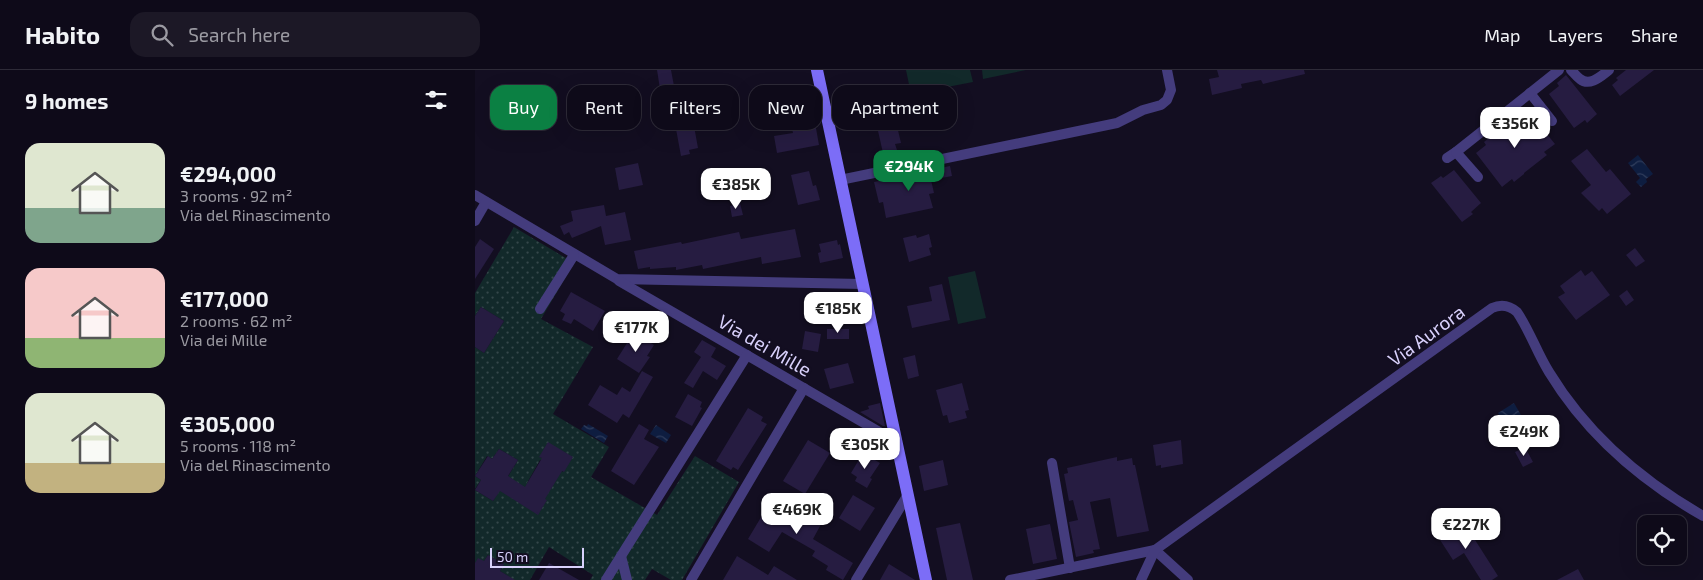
<!DOCTYPE html>
<meta charset="utf-8">
<style>
:root{--surface:#0e0a19;--page:#1c1826;--text:#f1f3f6;--muted:#9b9aa2;--line:#2e2b38;--accent:#0b8043}
body{margin:0;font-family:"Exo 2",sans-serif;background:var(--page);color:var(--text);height:100vh;display:flex;flex-direction:column;font-size:19px;white-space:nowrap}
*{box-sizing:border-box;margin:0}
p{font-size:16px;color:var(--muted)}
.icon{flex:none;width:28px;height:28px;fill:none;stroke:currentColor;stroke-width:2;stroke-linecap:round;stroke-linejoin:round}
.map{position:relative;flex:1;overflow:hidden}
.panel{display:flex;flex-direction:column;background:var(--surface);width:475px}
.panel>*{flex:none}
.guide{position:absolute;left:15px;top:15px;width:475px;height:45px;display:flex;gap:10px}
.fabs{position:absolute;left:1162px;top:445px;display:grid;gap:10px}
.fabs a{display:grid;place-items:center;width:50px;height:50px;border-radius:10px;background:var(--surface);box-shadow:0 5px 20px #0002,0 0 0 1px var(--line);font-size:25px}
.scale{position:absolute;left:15px;bottom:12px;width:94px;box-sizing:border-box;padding-left:5px;border:2px solid #d9d1fc;border-top:0;font-size:14px;line-height:18px;white-space:nowrap;color:#d9d1fc;-webkit-text-stroke:4px #130e21;paint-order:stroke}
.price{position:absolute;translate:-50% -42px;padding:0 11px;border-radius:10px;background:#fff;color:#222;font-size:16px;line-height:32px;filter:drop-shadow(0 1px 2px #0008)}
.price::after{content:'';position:absolute;left:50%;top:30px;width:15px;height:11px;margin-left:-8px;background:inherit;clip-path:polygon(0 0,100% 0,50% 100%)}
.price.current{background:var(--accent);color:#fff}
ul{padding:0;list-style:none}
li{display:flex;align-items:center;gap:15px;height:125px;padding:0 25px}
li span{display:grid;place-items:center;flex:none;width:140px;height:100px;border-radius:15px;color:#555}
li>.icon{margin-inline-start:auto}
span .icon{width:60px;height:60px;fill:#fffc;stroke-width:1}
li b{font-size:21px}
h2{display:flex;justify-content:space-between;align-items:center;height:60px;padding:0 25px;font-size:21px}
.pill{padding:0 18px;border-radius:15px;background:var(--surface);box-shadow:0 5px 20px #0002,0 0 0 1px var(--line);font-size:18px;line-height:45px}
.pill.current{background:var(--accent);color:#fff}
header{display:flex;align-items:center;gap:30px;box-sizing:border-box;height:70px;padding:0 25px;background:var(--surface);border-bottom:1px solid var(--line)}
header strong{font-size:24px}
nav{display:flex;gap:28px;margin-inline-start:auto;font-size:18px}
.search{width:350px;height:45px;background:var(--page);display:flex;align-items:center;gap:12px;box-sizing:border-box;padding:0 18px;border-radius:15px;color:var(--muted);font-size:19px}
main{display:flex;flex:1;min-height:0}
.map>svg:first-child{display:block}
</style>
<header>
<strong>Habito</strong>
<div class="search"><svg class="icon" aria-label="search" viewBox="0 0 24 24"><circle cx="10" cy="10" r="6"/><path d="M15 15l6 6"/></svg>Search here</div>
<nav><a>Map</a><a>Layers</a><a>Share</a></nav>
</header>
<main>
<section class="panel">
<h2>9 homes<svg class="icon" aria-label="filters" viewBox="0 0 24 24"><path d="M4 7h16M4 17h16"/><circle cx="9" cy="7" r="2"/><circle cx="15" cy="17" r="2"/></svg></h2>
<ul>
<li><span style="background:linear-gradient(#dfe7d0 65%,#7fa58c 0)"><svg class="icon" aria-label="home" viewBox="0 0 24 24"><path d="M3 11l9-7 9 7M6 9v11h12V9"/></svg></span><div><b>€294,000</b><p>3 rooms · 92 m²</p><p>Via del Rinascimento</p></div></li>
<li><span style="background:linear-gradient(#f6c9c9 70%,#8fb573 0)"><svg class="icon" aria-label="home" viewBox="0 0 24 24"><path d="M3 11l9-7 9 7M6 9v11h12V9"/></svg></span><div><b>€177,000</b><p>2 rooms · 62 m²</p><p>Via dei Mille</p></div></li>
<li><span style="background:linear-gradient(#dfe7d0 70%,#c2b280 0)"><svg class="icon" aria-label="home" viewBox="0 0 24 24"><path d="M3 11l9-7 9 7M6 9v11h12V9"/></svg></span><div><b>€305,000</b><p>5 rooms · 118 m²</p><p>Via del Rinascimento</p></div></li>
</ul>
</section>
<div class="map">
<svg width="1228" height="510" viewBox="0 0 1228 510">
<defs>
<pattern id="grass-dots" width="8" height="8" patternUnits="userSpaceOnUse" patternTransform="scale(1.25)"><rect width="8" height="8" fill="#12292a"/><path d="M2 2h.1M6 6h.1" fill="none" stroke="#34474a" stroke-width="1.8" stroke-linecap="round"/></pattern>
<pattern id="water-waves" width="16" height="10" patternUnits="userSpaceOnUse" patternTransform="scale(1.25)"><rect width="16" height="10" fill="#0e1d40"/><path d="M0 5q4-4 8 0t8 0" fill="none" stroke="#303d5c"/></pattern>
</defs>
<rect width="100%" height="100%" fill="#130e21"/>
<path fill="url(#grass-dots)" fill-rule="evenodd" d="M 39,157 L 99,193 L 66,249 L 118,277 L 78,344 L 134,377 L 116,407 L 182,445 L 220,386 L 264,412 L 207,510 L 196,510 L 177,499 L 170,510 L 115,510 L 118,505 L 74,477 L 55,510 L 31,510 L 33,506 L 25,501 L 28,494 L 13,485 L 9,491 L 0,493 L 0,420 L 18,431 L 43,390 L 24,379 L 17,389 L 12,386 L 0,406 L 6,410 L 0,419 L 0,277 L 9,283 L 29,251 L 6,237 L 0,246 L 0,223 ZM 65,387 L 97,388 L 88,402 ZM 65,390 L 66,390 L 72,425 L 52,413 Z"/>
<g fill="#12292a">
<path d="M 431,0 L 495,0 L 498,12 L 436,24 Z"/>
<path d="M 507,0 L 551,0 L 508,9 Z"/>
<path d="M 500,201 L 511,248 L 483,254 L 473,207 Z"/>
</g>
<g fill="url(#water-waves)">
<path d="M 1163,85 L 1178,104 L 1171,109 L 1172,112 L 1166,117 L 1161,112 L 1165,108 L 1153,93 Z"/>
<path d="M 1039,333 L 1057,364 L 1041,373 L 1023,343 Z"/>
<path d="M 113,354 L 133,366 L 129,373 L 106,359 L 109,355 L 112,356 Z"/>
<path d="M 181,355 L 196,365 L 191,373 L 175,364 Z"/>
</g>
<g fill="#261c41">
<path d="M 182,0 L 196,0 L 199,16 L 185,19 Z"/>
<path d="M 742,0 L 829,0 L 830,4 L 788,14 L 786,10 L 766,14 L 767,18 L 737,25 L 734,9 L 744,7 Z"/>
<path d="M 1151,0 L 1179,0 L 1145,26 L 1137,15 L 1143,10 L 1141,8 Z"/>
<path d="M 1091,5 L 1122,44 L 1112,53 L 1110,50 L 1099,58 L 1074,24 L 1084,16 L 1082,13 Z"/>
<path d="M 452,27 L 457,50 L 444,52 L 439,30 Z"/>
<path d="M 337,36 L 344,75 L 302,83 L 299,66 L 318,63 L 313,41 Z"/>
<path d="M 1053,41 L 1080,74 L 1069,82 L 1072,85 L 1049,103 L 1049,104 L 1039,112 L 1037,109 L 1027,117 L 1001,83 L 1011,75 L 1009,72 L 1030,54 L 1040,46 L 1042,49 Z"/>
<path d="M 417,48 L 418,53 L 421,52 L 426,73 L 420,74 L 422,80 L 408,83 L 401,52 Z"/>
<path d="M 219,56 L 223,78 L 214,80 L 215,84 L 206,86 L 201,59 Z"/>
<path d="M 1112,79 L 1131,102 L 1135,99 L 1156,124 L 1132,144 L 1127,138 L 1124,141 L 1106,123 L 1116,115 L 1096,91 Z"/>
<path d="M 163,93 L 168,115 L 144,120 L 140,98 Z"/>
<path d="M 475,96 L 477,106 L 456,110 L 459,123 L 454,124 L 458,138 L 411,148 L 408,132 L 404,133 L 399,112 Z"/>
<path d="M 979,100 L 1006,133 L 996,142 L 998,144 L 987,152 L 956,113 L 966,106 L 968,108 Z"/>
<path d="M 334,101 L 338,116 L 341,115 L 345,130 L 323,135 L 316,105 Z"/>
<path d="M 265,133 L 268,145 L 257,147 L 255,136 Z"/>
<path d="M 129,135 L 131,146 L 150,142 L 156,170 L 130,175 L 126,156 L 97,168 L 94,162 L 89,165 L 85,156 L 98,151 L 96,141 Z"/>
<path d="M 320,159 L 326,187 L 287,194 L 286,187 L 228,199 L 227,195 L 201,200 L 201,197 L 175,199 L 175,197 L 163,199 L 159,181 L 206,172 L 207,174 L 264,162 L 266,169 Z"/>
<path d="M 454,164 L 457,177 L 454,178 L 456,185 L 434,192 L 428,168 L 441,165 L 442,168 Z"/>
<path d="M 5,169 L 19,179 L 0,209 L 0,177 Z"/>
<path d="M 362,170 L 363,175 L 365,174 L 368,188 L 345,193 L 343,183 L 346,182 L 344,174 Z"/>
<path d="M 1160,178 L 1170,191 L 1161,197 L 1151,185 Z"/>
<path d="M 1106,200 L 1110,206 L 1117,201 L 1135,225 L 1101,250 L 1083,227 L 1090,223 L 1085,216 Z"/>
<path d="M 467,214 L 475,250 L 437,258 L 432,236 L 457,231 L 454,217 Z"/>
<path d="M 1152,220 L 1159,230 L 1151,236 L 1144,226 Z"/>
<path d="M 96,222 L 130,241 L 118,261 L 99,249 L 96,254 L 87,250 L 90,244 L 85,241 Z"/>
<path d="M 6,237 L 29,251 L 9,283 L 0,277 L 0,246 Z"/>
<rect x="352" y="259" width="22" height="10"/>
<path d="M 330,261 L 346,264 L 343,282 L 327,279 Z"/>
<path d="M 159,262 L 179,275 L 172,286 L 175,287 L 164,303 L 142,289 Z"/>
<path d="M 227,270 L 241,278 L 236,287 L 251,296 L 242,310 L 228,301 L 218,318 L 209,313 L 226,287 L 219,282 Z"/>
<path d="M 440,285 L 444,306 L 433,309 L 428,288 Z"/>
<path d="M 373,293 L 379,313 L 355,319 L 349,299 Z"/>
<path d="M 167,301 L 178,307 L 154,348 L 148,344 L 142,353 L 113,335 L 125,315 L 142,325 L 147,317 L 155,322 Z"/>
<path d="M 487,313 L 494,340 L 490,341 L 492,348 L 474,353 L 472,345 L 468,346 L 461,320 Z"/>
<path d="M 213,324 L 227,332 L 225,337 L 227,338 L 217,356 L 200,347 Z"/>
<path d="M 405,333 L 410,356 L 408,356 L 385,342 L 394,339 L 393,336 Z"/>
<path d="M 273,338 L 288,347 L 286,351 L 292,354 L 263,400 L 258,397 L 256,400 L 241,391 Z"/>
<path d="M 164,354 L 174,360 L 169,369 L 184,377 L 159,415 L 136,401 Z"/>
<path d="M 333,370 L 355,383 L 330,424 L 308,411 Z"/>
<path d="M 706,370 L 708,394 L 686,398 L 686,395 L 681,396 L 678,375 Z"/>
<path d="M 73,372 L 98,387 L 89,402 L 87,401 L 70,429 L 72,430 L 63,445 L 25,421 L 18,431 L 0,420 L 6,410 L 0,406 L 13,386 L 17,389 L 24,379 L 43,390 L 33,406 L 50,417 L 67,388 L 64,387 Z"/>
<path d="M 1050,377 L 1058,392 L 1048,397 L 1040,382 Z"/>
<path d="M 388,383 L 405,393 L 395,408 L 397,409 L 392,418 L 380,411 L 382,407 L 376,403 Z"/>
<path d="M 642,387 L 642,391 L 657,388 L 658,395 L 660,395 L 674,461 L 642,467 L 635,428 L 615,432 L 625,479 L 618,480 L 619,483 L 601,487 L 594,452 L 603,450 L 598,430 L 594,431 L 589,404 L 593,403 L 592,398 Z"/>
<path d="M 468,390 L 473,415 L 449,421 L 444,396 Z"/>
<path d="M 378,425 L 400,438 L 385,461 L 364,448 Z"/>
<path d="M 297,429 L 329,448 L 334,438 L 350,447 L 338,469 L 378,493 L 368,510 L 351,500 L 353,496 L 337,486 L 340,481 L 307,462 L 294,482 L 273,469 Z"/>
<path d="M 972,450 L 984,469 L 995,462 L 1023,506 L 1017,510 L 1006,510 L 989,483 L 978,490 L 958,459 Z"/>
<path d="M 485,453 L 498,510 L 472,510 L 461,458 Z"/>
<path d="M 575,454 L 582,489 L 558,494 L 551,459 Z"/>
<path d="M 13,485 L 29,494 L 25,501 L 40,510 L 0,510 L 0,493 L 3,488 L 9,491 Z"/>
<path d="M 262,486 L 293,505 L 299,496 L 322,510 L 248,510 Z"/>
<path d="M 74,493 L 104,510 L 64,510 Z"/>
<path d="M 414,494 L 440,510 L 405,510 Z"/>
<path d="M 1103,499 L 1109,510 L 1082,510 Z"/>
</g>
<g fill="none" stroke-linecap="round" stroke-linejoin="round">
<g stroke="#443c7d" stroke-width="10">
<path d="M 1096,0 C 1099,3 1101,6 1105,9 C 1115,17 1126,6 1134,0"/>
<path d="M 1055,23 L 1077,51"/>
<path d="M 972,88 L 981,82"/>
<path d="M 1003,107 L 981,82 L 1084,0"/>
<path d="M 365,110 L 642,53 L 668,40 L 686,35 L 692,30 L 696,20 L 692,0"/>
<path d="M 0,125 L 142,209 L 387,214"/>
<path d="M 0,151 L 11,132"/>
<path d="M 144,211 L 420,371"/>
<path d="M 65,239 L 99,185"/>
<path d="M 577,393 L 595,498"/>
<path d="M 680,480 L 713,510"/>
<path d="M 146,486 L 152,510"/>
<path d="M 131,510 L 272,285"/>
<path d="M 216,510 L 329,318"/>
<path d="M 381,510 L 432,426"/>
<path d="M 535,510 L 680,480"/>
<path d="M 666,510 L 680,480 L 1017,238 C 1026,234 1034,235 1042,242 C 1055,261 1062,283 1074,302 C 1111,363 1167,411 1228,446"/>
</g>
<path stroke="#7c6df7" stroke-width="12" d="M 342,0 L 451,510"/>
</g>
<g text-anchor="middle" dominant-baseline="central" stroke-width="4.5" stroke-linejoin="round" paint-order="stroke">
<g font-size="19" fill="#d9d1fc" stroke="#130e21">
<text transform="translate(951 265) rotate(-36)">Via Aurora</text>
<text transform="translate(290 275) rotate(30)">Via dei Mille</text>
</g>
</g>
</svg>
<div class="fabs">
<a><svg class="icon" aria-label="locate" viewBox="0 0 24 24"><circle cx="12" cy="12" r="6"/><path d="M12 2v4M12 18v4M2 12h4M18 12h4"/></svg></a>
</div>
<div class="scale">50 m</div>
<b class="price" style="left:1040px;top:79px">€356K</b>
<b class="price current" style="left:434px;top:122px">€294K</b>
<b class="price" style="left:261px;top:140px">€385K</b>
<b class="price" style="left:363px;top:264px">€185K</b>
<b class="price" style="left:161px;top:283px">€177K</b>
<b class="price" style="left:1049px;top:387px">€249K</b>
<b class="price" style="left:390px;top:400px">€305K</b>
<b class="price" style="left:322px;top:465px">€469K</b>
<b class="price" style="left:991px;top:480px">€227K</b>
<div class="guide">
<a class="pill current">Buy</a>
<a class="pill">Rent</a>
<a class="pill">Filters</a>
<a class="pill">New</a>
<a class="pill">Apartment</a>
</div>
</div>
</main>
